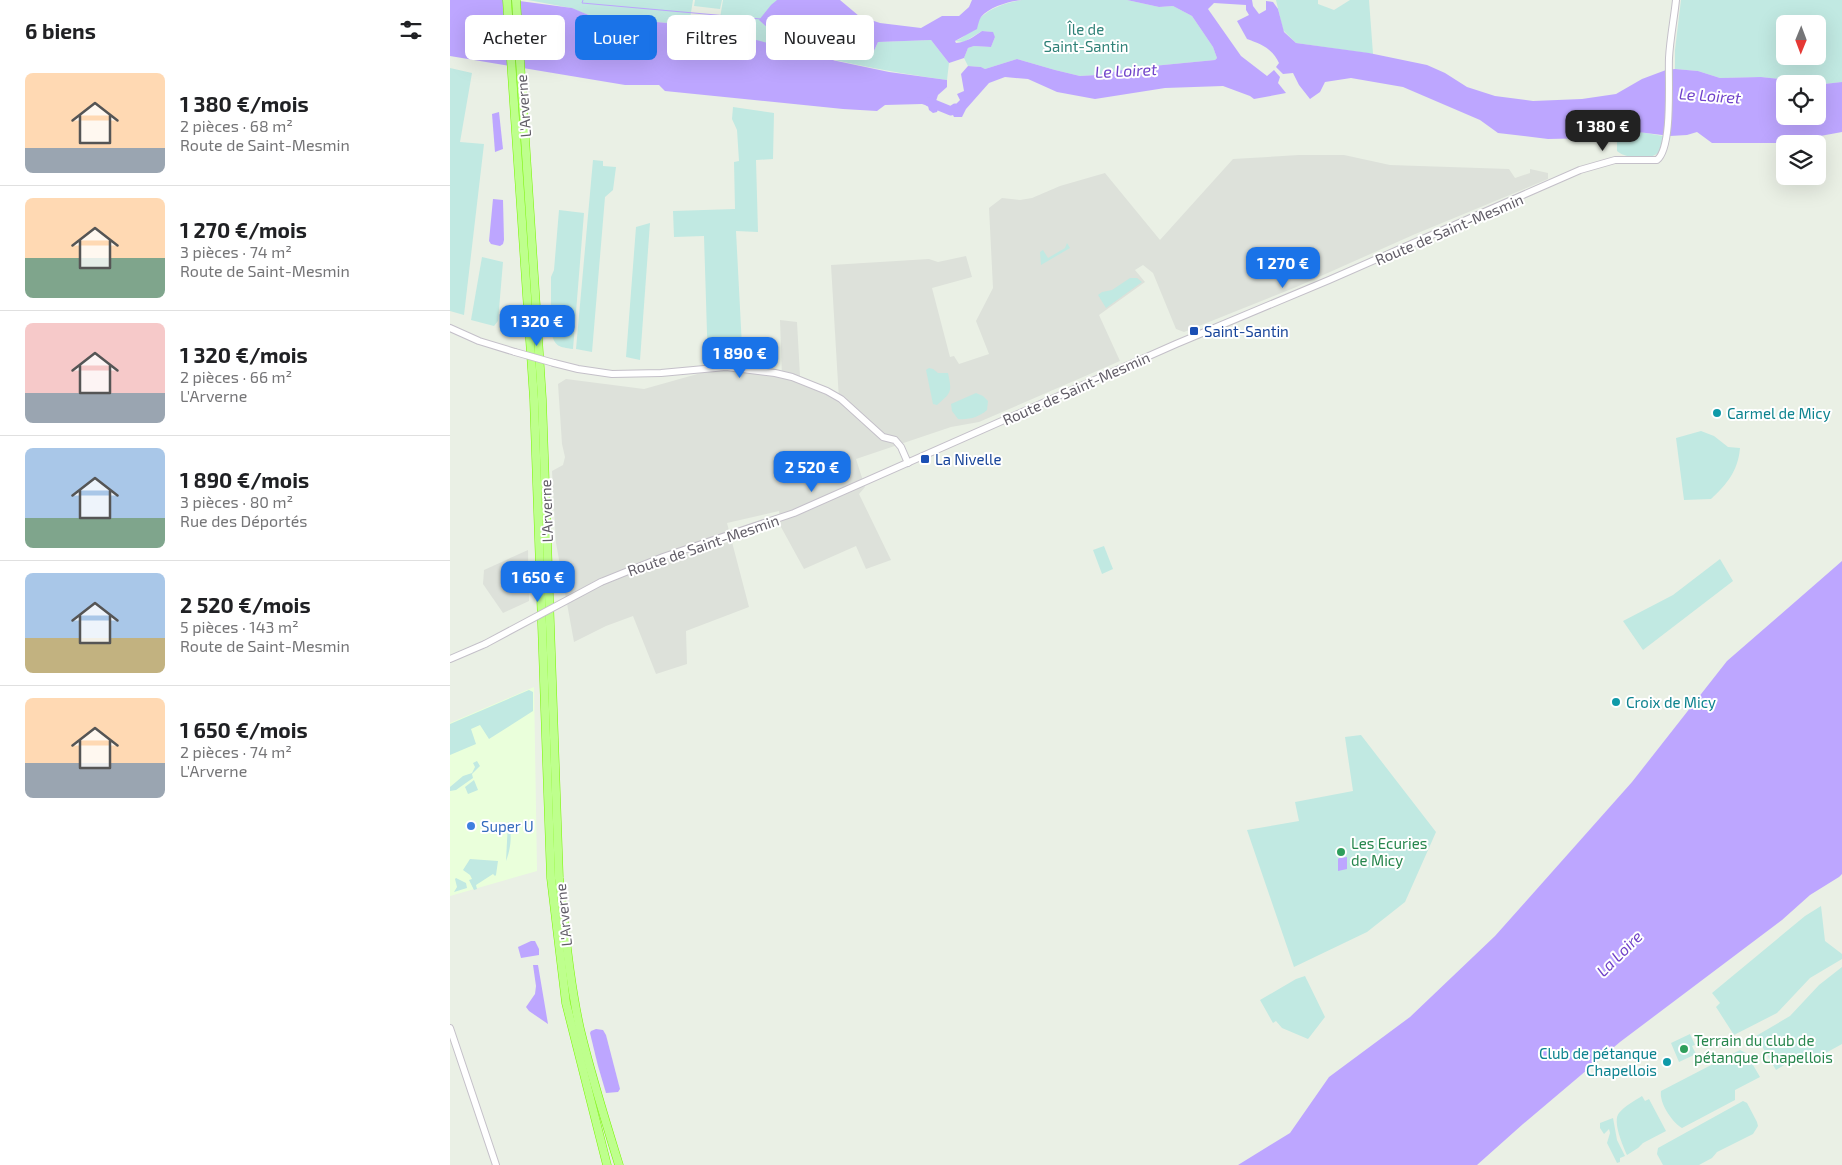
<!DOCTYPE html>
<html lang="fr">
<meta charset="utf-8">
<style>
:root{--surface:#fff;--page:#f2f2f2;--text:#202124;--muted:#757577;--line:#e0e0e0;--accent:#1a73e8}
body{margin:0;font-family:"Exo 2",sans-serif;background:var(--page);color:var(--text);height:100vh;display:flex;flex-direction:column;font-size:19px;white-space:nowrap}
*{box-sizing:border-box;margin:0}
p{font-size:16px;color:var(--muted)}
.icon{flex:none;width:28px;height:28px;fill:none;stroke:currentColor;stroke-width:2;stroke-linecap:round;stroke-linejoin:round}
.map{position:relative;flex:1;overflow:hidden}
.panel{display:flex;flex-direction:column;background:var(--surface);width:450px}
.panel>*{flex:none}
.hud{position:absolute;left:15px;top:15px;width:475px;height:45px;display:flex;gap:10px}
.needle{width:32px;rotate:181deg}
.fabs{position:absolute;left:1326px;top:15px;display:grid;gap:10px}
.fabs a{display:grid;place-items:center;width:50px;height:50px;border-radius:8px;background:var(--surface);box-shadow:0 5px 20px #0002;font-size:25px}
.price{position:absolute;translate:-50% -42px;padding:0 11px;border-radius:10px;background:var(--accent);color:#fff;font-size:16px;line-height:32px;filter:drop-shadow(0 1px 2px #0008)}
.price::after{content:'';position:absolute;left:50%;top:30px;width:15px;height:11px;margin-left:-8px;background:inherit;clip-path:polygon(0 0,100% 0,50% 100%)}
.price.selected{background:#222;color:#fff}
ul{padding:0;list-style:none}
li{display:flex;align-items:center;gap:15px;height:125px;padding:0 25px}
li+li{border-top:1px solid var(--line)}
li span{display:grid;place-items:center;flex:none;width:140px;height:100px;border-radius:8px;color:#555}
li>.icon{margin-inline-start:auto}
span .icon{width:60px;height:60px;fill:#fffc;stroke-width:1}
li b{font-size:21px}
h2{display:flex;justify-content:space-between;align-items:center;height:60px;padding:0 25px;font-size:21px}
.chip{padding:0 18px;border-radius:8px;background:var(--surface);box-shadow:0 5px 20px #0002;font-size:18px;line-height:45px}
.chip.selected{background:var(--accent);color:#fff}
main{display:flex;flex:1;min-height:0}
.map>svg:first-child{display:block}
</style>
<main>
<section class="panel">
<h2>6 biens<svg class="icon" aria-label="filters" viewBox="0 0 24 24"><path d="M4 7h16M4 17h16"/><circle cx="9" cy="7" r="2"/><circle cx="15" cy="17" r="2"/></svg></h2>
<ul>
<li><span style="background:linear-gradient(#ffd9b3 75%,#9aa5b1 0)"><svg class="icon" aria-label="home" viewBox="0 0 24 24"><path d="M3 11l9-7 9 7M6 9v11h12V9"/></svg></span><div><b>1 380 €/mois</b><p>2 pièces · 68 m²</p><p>Route de Saint-Mesmin</p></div></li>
<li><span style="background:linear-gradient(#ffd9b3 60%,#7fa58c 0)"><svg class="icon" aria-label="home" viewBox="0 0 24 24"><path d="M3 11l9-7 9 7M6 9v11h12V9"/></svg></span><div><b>1 270 €/mois</b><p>3 pièces · 74 m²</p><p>Route de Saint-Mesmin</p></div></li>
<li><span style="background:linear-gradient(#f6c9c9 70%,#9aa5b1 0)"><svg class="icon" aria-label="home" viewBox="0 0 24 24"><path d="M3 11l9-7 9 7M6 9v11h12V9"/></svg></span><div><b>1 320 €/mois</b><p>2 pièces · 66 m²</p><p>L'Arverne</p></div></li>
<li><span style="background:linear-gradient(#a9c7e8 70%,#7fa58c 0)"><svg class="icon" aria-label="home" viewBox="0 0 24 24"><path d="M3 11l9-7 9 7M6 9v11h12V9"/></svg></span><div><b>1 890 €/mois</b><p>3 pièces · 80 m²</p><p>Rue des Déportés</p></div></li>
<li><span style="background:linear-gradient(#a9c7e8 65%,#c2b280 0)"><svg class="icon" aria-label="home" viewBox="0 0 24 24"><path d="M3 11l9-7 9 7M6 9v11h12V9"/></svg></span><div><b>2 520 €/mois</b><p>5 pièces · 143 m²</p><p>Route de Saint-Mesmin</p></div></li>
<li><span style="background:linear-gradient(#ffd9b3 65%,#9aa5b1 0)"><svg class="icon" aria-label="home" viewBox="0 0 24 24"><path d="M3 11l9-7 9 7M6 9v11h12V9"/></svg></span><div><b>1 650 €/mois</b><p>2 pièces · 74 m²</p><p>L'Arverne</p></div></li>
</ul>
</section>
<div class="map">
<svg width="1392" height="1165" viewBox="0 0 1392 1165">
<rect width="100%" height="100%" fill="#eaf0e5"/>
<path fill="#eaffdb" d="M 84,687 L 87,871 L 0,896 L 0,723 Z"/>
<g fill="#dde1da">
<path d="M 849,155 L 894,155 L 940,165 L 1059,169 L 1065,178 L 1080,173 L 1080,169 L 1098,173 L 1098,179 L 963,235 L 844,288 L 734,332 L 726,329 L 703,273 L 693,265 L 685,270 L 695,282 L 649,315 L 670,361 L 529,422 L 501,427 L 406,459 L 415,487 L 409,494 L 441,560 L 416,569 L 406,546 L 354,569 L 331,527 L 329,511 L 277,523 L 299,607 L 236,631 L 237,664 L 206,674 L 183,616 L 156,626 L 124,642 L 106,543 L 102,471 L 113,465 L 115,457 L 112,444 L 108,384 L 116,379 L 194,389 L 251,373 L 274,370 L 292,371 L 332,377 L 330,320 L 347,322 L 350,376 L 346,382 L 389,400 L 381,265 L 479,259 L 488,262 L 516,256 L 522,277 L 482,288 L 500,357 L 504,356 L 509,364 L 539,354 L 526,321 L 543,288 L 539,208 L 552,198 L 570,200 L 582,198 L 610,186 L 655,173 L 710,240 L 783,159 Z"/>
<path d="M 78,550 L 79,601 L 53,613 L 33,584 L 34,570 Z"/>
</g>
<g fill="#c1e9e2" fill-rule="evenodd">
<path d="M 78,0 L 243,0 L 239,25 L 141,16 L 121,8 Z"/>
<path d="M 245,0 L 272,0 L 270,9 L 244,6 Z"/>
<path d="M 273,0 L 328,0 L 310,20 L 318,28 L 423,53 L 428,42 L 481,40 L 499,63 L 497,80 C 417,69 345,52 268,30 Z"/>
<path d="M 572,0 L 677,0 L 709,7 L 723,6 L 742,16 L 763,47 L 767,58 L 765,60 L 682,68 L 647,75 L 630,76 L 605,70 L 567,59 L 535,69 L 531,67 L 518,66 L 514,58 L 518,48 L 524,46 L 541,47 L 545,37 L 542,32 L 532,31 L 514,42 L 505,41 C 518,37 522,26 531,17 C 542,7 558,2 572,0 Z"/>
<path d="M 826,0 L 868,0 L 868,4 L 884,10 L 900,0 L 919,0 L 923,54 L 846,43 L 833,30 Z"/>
<path d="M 1231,0 L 1392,0 L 1392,82 L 1374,84 L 1311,77 L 1270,78 L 1248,71 L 1225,69 L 1225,50 ZM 1335,24 L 1368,24 L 1368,56 L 1335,56 Z"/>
<path d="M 0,68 L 22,73 L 10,142 L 34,144 L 14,315 L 0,311 Z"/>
<path d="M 283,107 L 324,113 L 323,159 L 306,160 L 308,232 L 286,231 L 293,366 L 258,365 L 254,236 L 224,237 L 223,211 L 285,209 L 284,162 L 289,161 L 287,130 L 282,119 Z"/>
<path d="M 1184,131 L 1213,136 C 1213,142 1213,147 1209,152 C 1200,161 1176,159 1167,151 L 1167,141 L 1172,134 Z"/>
<path d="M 143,160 L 153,161 L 153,166 L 166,167 L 163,190 L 155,197 L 142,352 L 126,349 Z"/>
<path d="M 109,210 L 134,213 L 123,349 C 109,347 105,347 101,332 L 101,277 L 104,270 Z"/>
<path d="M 200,223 L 190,360 L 176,357 L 186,227 Z"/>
<path d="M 617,243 L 620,248 L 591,265 L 590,252 L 593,250 L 598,258 L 615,248 Z"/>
<path d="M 32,257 L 53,262 L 48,321 L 44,326 L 21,320 Z"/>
<path d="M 680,278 L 687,278 L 692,282 L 656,308 L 648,295 L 652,292 L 662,290 Z"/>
<path d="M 479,368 L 483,369 L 488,373 L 498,373 C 502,392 502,392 487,405 L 483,404 L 476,370 Z"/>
<path d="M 526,393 L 533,396 L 538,401 L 537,410 C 529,417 519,420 508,419 L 502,411 L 501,404 Z"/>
<path d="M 1251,431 L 1264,436 L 1278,447 L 1290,448 C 1288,471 1277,484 1261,499 L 1234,500 L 1226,438 Z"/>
<path d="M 654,546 L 663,569 L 652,574 L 643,550 Z"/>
<path d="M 1270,559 L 1283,581 L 1193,650 L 1173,621 L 1223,595 Z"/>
<path d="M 79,690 L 83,692 L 83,711 L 39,739 L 30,725 L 21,729 L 26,744 L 0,755 L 0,724 Z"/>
<path d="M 911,735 L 986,832 L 955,902 L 917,932 L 844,967 L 797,830 L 849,821 L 845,802 L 903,791 L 895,737 Z"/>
<path d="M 27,761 L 30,766 L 22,774 L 23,778 L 6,790 L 0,791 L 0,787 L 13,776 L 22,773 L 25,767 L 23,763 Z"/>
<path d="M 24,780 L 28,790 L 18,794 L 15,787 Z"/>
<path d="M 58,822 L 59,822 C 62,836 61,848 56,861 Z"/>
<path d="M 20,859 L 48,861 L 46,875 L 45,876 L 43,874 L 26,885 L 27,889 L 24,890 L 19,880 L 22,879 L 20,875 L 13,870 Z"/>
<path d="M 6,878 L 16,883 L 17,888 L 4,892 L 7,887 L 5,879 Z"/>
<path d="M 1371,906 L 1375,941 L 1392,954 L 1392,959 L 1360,978 L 1327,1013 L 1284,1035 L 1266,1007 L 1270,1003 L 1262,993 L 1355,916 Z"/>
<path d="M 1392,967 L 1392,1044 L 1363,1060 L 1344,1059 L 1326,1070 L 1306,1036 L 1340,1016 L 1369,985 Z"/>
<path d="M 855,976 L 875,1017 L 858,1039 L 832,1028 L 826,1021 L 823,1023 L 810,1000 L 846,979 Z"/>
<path d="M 1240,1034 L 1245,1045 L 1242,1046 L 1246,1054 L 1229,1062 L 1221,1043 Z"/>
<path d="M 1290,1050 L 1296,1053 L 1310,1077 L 1285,1090 L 1285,1100 L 1232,1128 C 1222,1122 1209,1103 1211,1091 Z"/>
<path d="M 1192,1096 L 1195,1101 L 1199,1099 L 1216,1131 L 1193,1143 L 1188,1148 L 1177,1155 C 1173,1146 1162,1121 1169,1113 C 1175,1106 1184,1101 1192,1096 Z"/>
<path d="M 1293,1101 L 1297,1103 L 1307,1122 L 1308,1126 L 1303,1134 L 1267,1152 L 1262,1158 L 1249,1165 L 1213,1165 L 1207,1154 L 1208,1148 Z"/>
<path d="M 1163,1118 L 1167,1140 L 1175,1156 L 1170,1158 L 1170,1162 L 1167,1163 L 1157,1143 L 1160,1133 L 1159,1129 L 1154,1134 L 1150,1128 L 1150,1123 Z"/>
</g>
<g fill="#bda6ff" fill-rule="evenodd">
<path d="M 0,0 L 62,0 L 122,8 L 141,16 L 239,25 L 268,30 L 382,60 L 439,72 L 497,80 L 497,87 L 488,95 L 486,101 L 490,104 L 487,112 L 483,113 L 479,110 L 478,106 L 472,104 L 435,105 L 427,111 L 393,109 L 215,91 L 209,85 L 175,85 L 0,56 Z"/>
<path d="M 327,0 L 390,0 L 409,16 L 430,23 L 471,28 L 492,16 L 509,16 L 519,7 L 522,0 L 572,0 C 559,1 539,7 531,17 C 529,20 528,25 527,29 L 505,41 L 506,43 C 517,42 523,37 532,31 L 543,32 L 545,37 L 541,47 L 524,46 L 518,48 L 514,58 L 518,66 L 531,67 L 535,69 L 567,59 L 605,70 L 630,76 L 647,75 L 682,68 L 765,60 L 767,58 L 763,47 L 742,16 L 723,6 L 709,7 L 677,0 L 802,0 L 803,6 L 809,14 L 816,10 L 816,1 L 823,2 L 828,9 L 834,32 L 846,43 L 919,53 L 977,65 L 995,73 L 1017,87 L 1045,96 L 1083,101 L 1132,99 L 1166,94 L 1192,79 L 1216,70 L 1225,69 L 1248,71 L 1270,78 L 1311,77 L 1374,84 L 1392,82 L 1392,132 L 1332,143 L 1262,143 L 1247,132 L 1237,135 L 1220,136 L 1172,130 L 1164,134 L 1143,138 L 1098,139 L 1048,133 L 1030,120 L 953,87 L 901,78 L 875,82 L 870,92 L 860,99 L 849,85 L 843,73 L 833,74 L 826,67 L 829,63 C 823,49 811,44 797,39 L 787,21 L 799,15 L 796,10 L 796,5 L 764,3 L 758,9 L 791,56 L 817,76 L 824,70 L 830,77 L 828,83 L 836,93 L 804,99 L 800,96 L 773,86 L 715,88 L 645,99 L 607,92 L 578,79 L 555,77 L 539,83 L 516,109 L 512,117 L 504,117 L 501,111 L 497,112 L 495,107 L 505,105 L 510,100 L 507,94 L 514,91 L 511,74 L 518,66 L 514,58 L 499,63 L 481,40 L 428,42 L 423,53 L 318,28 L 309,20 L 321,5 ZM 1335,84 L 1368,84 L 1368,116 L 1335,116 Z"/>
<path d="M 49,112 L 53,149 L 45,152 L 42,114 Z"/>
<path d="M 43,199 L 53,200 L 54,240 L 53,244 L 50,246 L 41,244 L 39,241 Z"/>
<path d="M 1392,561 L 1392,874 L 1389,877 L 1360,895 L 1332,920 L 1170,1042 L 1073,1124 L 1027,1165 L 788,1165 L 840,1133 L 879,1077 L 960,1017 L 1045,936 L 1182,782 L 1277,661 Z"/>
<path d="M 897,857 L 897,869 L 888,871 L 888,859 L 889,858 Z"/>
<path d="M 81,941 L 85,941 L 89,949 L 89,955 L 71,958 L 68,947 Z"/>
<path d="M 83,965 L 88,965 L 98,1024 L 79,1011 L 76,1007 L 85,994 L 86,986 Z"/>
<path d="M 146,1029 L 153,1030 L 156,1035 L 170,1089 L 168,1092 L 156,1093 L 148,1066 L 140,1033 L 141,1031 Z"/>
</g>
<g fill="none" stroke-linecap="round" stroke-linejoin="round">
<path stroke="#bda6ff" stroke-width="1" d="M 133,0 L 132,3 L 311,19"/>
<g stroke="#bda6ff" stroke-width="9">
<path d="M 342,62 L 351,30 L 354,30"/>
<path d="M 377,70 L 384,34"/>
<path d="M 479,102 L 501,111 L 505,108"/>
</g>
<g stroke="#c4c0c9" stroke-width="8">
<g id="secondary">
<path d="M 0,328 L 29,341 L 65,352"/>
<path d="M 104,363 L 128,369 L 162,374 L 211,373 L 276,367 L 325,373 L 342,377 L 377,391 L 391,399 L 433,437 L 445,440 L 451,447 L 458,463"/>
<path d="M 151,582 L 213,557 L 344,513 L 726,344 L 879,280 L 1130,170 L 1165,160 L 1207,160 C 1223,147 1218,80 1219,58 C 1220,39 1224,19 1226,0"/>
<path d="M 0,659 L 35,644"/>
<path d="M 0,1028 L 46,1165"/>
</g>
</g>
<g stroke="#78f500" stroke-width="9">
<g id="highway">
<path d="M 57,0 L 84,399 L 101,878 L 116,1003 L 157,1165"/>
<path d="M 66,0 L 92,399 L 109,878 C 115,928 119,979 130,1029 C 141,1075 155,1120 169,1165"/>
</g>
</g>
<use href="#secondary" stroke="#fff" stroke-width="6"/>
<use href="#highway" stroke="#beff8d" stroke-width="8"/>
<g stroke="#c4c0c9" stroke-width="8" stroke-linecap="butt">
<g id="secondary-bridge">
<path d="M 65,352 L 104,363"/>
<path d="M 35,644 L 151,582"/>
</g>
</g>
<use href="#secondary-bridge" stroke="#fff" stroke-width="6"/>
</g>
<g fill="#1a4fb4" stroke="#fff" stroke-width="2">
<rect x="739" y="326" width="10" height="10" rx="2.5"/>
<rect x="470" y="454" width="10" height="10" rx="2.5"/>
</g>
<g fill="#0f9aa8" stroke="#fff" stroke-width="2">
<circle cx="1267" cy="413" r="5"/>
<circle cx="1166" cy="702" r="5"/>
<circle cx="1217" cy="1062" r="5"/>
</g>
<circle fill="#3f7fe0" stroke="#fff" stroke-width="2" cx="21" cy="826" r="5"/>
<g fill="#2e9e5b" stroke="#fff" stroke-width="2">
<circle cx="891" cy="852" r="5"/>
<circle cx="1234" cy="1049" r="5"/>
</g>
<g text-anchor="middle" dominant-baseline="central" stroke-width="4" stroke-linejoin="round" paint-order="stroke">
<g font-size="15" fill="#308278" stroke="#fff">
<text x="636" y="29">Île de<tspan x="636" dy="17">Saint-Santin</tspan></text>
</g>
<g font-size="15" fill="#615d67" stroke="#fff">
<text transform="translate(73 106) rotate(-94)">L'Arverne</text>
<text transform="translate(999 229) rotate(-23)">Route de Saint-Mesmin</text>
<text transform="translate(626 388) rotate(-24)">Route de Saint-Mesmin</text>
<text transform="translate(96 511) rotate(-92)">L'Arverne</text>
<text transform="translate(253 545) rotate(-19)">Route de Saint-Mesmin</text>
<text transform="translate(113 915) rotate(-96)">L'Arverne</text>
</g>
<g font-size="15" fill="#164399" stroke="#fff" text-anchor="start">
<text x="754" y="331">Saint-Santin</text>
<text x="485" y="459">La Nivelle</text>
</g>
<g font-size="15" fill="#0d838f" stroke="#fff" text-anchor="start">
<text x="1277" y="413">Carmel de Micy</text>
<text x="1176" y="702">Croix de Micy</text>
<text x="1207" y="1053" text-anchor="end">Club de pétanque<tspan x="1207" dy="17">Chapellois</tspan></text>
</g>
<g font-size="15" fill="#366cbe" stroke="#fff" text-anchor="start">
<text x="31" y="826">Super U</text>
</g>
<g font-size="15" fill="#27864d" stroke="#fff" text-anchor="start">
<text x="901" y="843">Les Ecuries<tspan x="901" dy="17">de Micy</tspan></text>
<text x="1244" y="1040">Terrain du club de<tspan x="1244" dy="17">pétanque Chapellois</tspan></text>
</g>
<g font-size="16" font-style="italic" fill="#7042c9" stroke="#fff">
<text transform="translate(676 70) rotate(-3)">Le Loiret</text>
<text transform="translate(1260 95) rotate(4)">Le Loiret</text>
<text transform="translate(1169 953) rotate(-45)">La Loire</text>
</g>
</g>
</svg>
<div class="fabs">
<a><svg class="needle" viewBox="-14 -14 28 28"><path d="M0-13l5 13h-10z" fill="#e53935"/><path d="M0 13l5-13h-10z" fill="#757577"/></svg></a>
<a><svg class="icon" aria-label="locate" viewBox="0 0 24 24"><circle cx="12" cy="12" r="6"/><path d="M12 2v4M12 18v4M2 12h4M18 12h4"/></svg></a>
<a><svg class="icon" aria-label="layers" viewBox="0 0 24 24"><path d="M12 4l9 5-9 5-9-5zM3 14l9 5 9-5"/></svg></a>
</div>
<b class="price selected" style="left:1153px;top:152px">1 380 €</b>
<b class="price" style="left:833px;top:289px">1 270 €</b>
<b class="price" style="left:87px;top:347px">1 320 €</b>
<b class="price" style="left:290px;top:379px">1 890 €</b>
<b class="price" style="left:362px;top:493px">2 520 €</b>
<b class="price" style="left:88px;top:603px">1 650 €</b>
<div class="hud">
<a class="chip">Acheter</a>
<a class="chip selected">Louer</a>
<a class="chip">Filtres</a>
<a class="chip">Nouveau</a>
</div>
</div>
</main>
